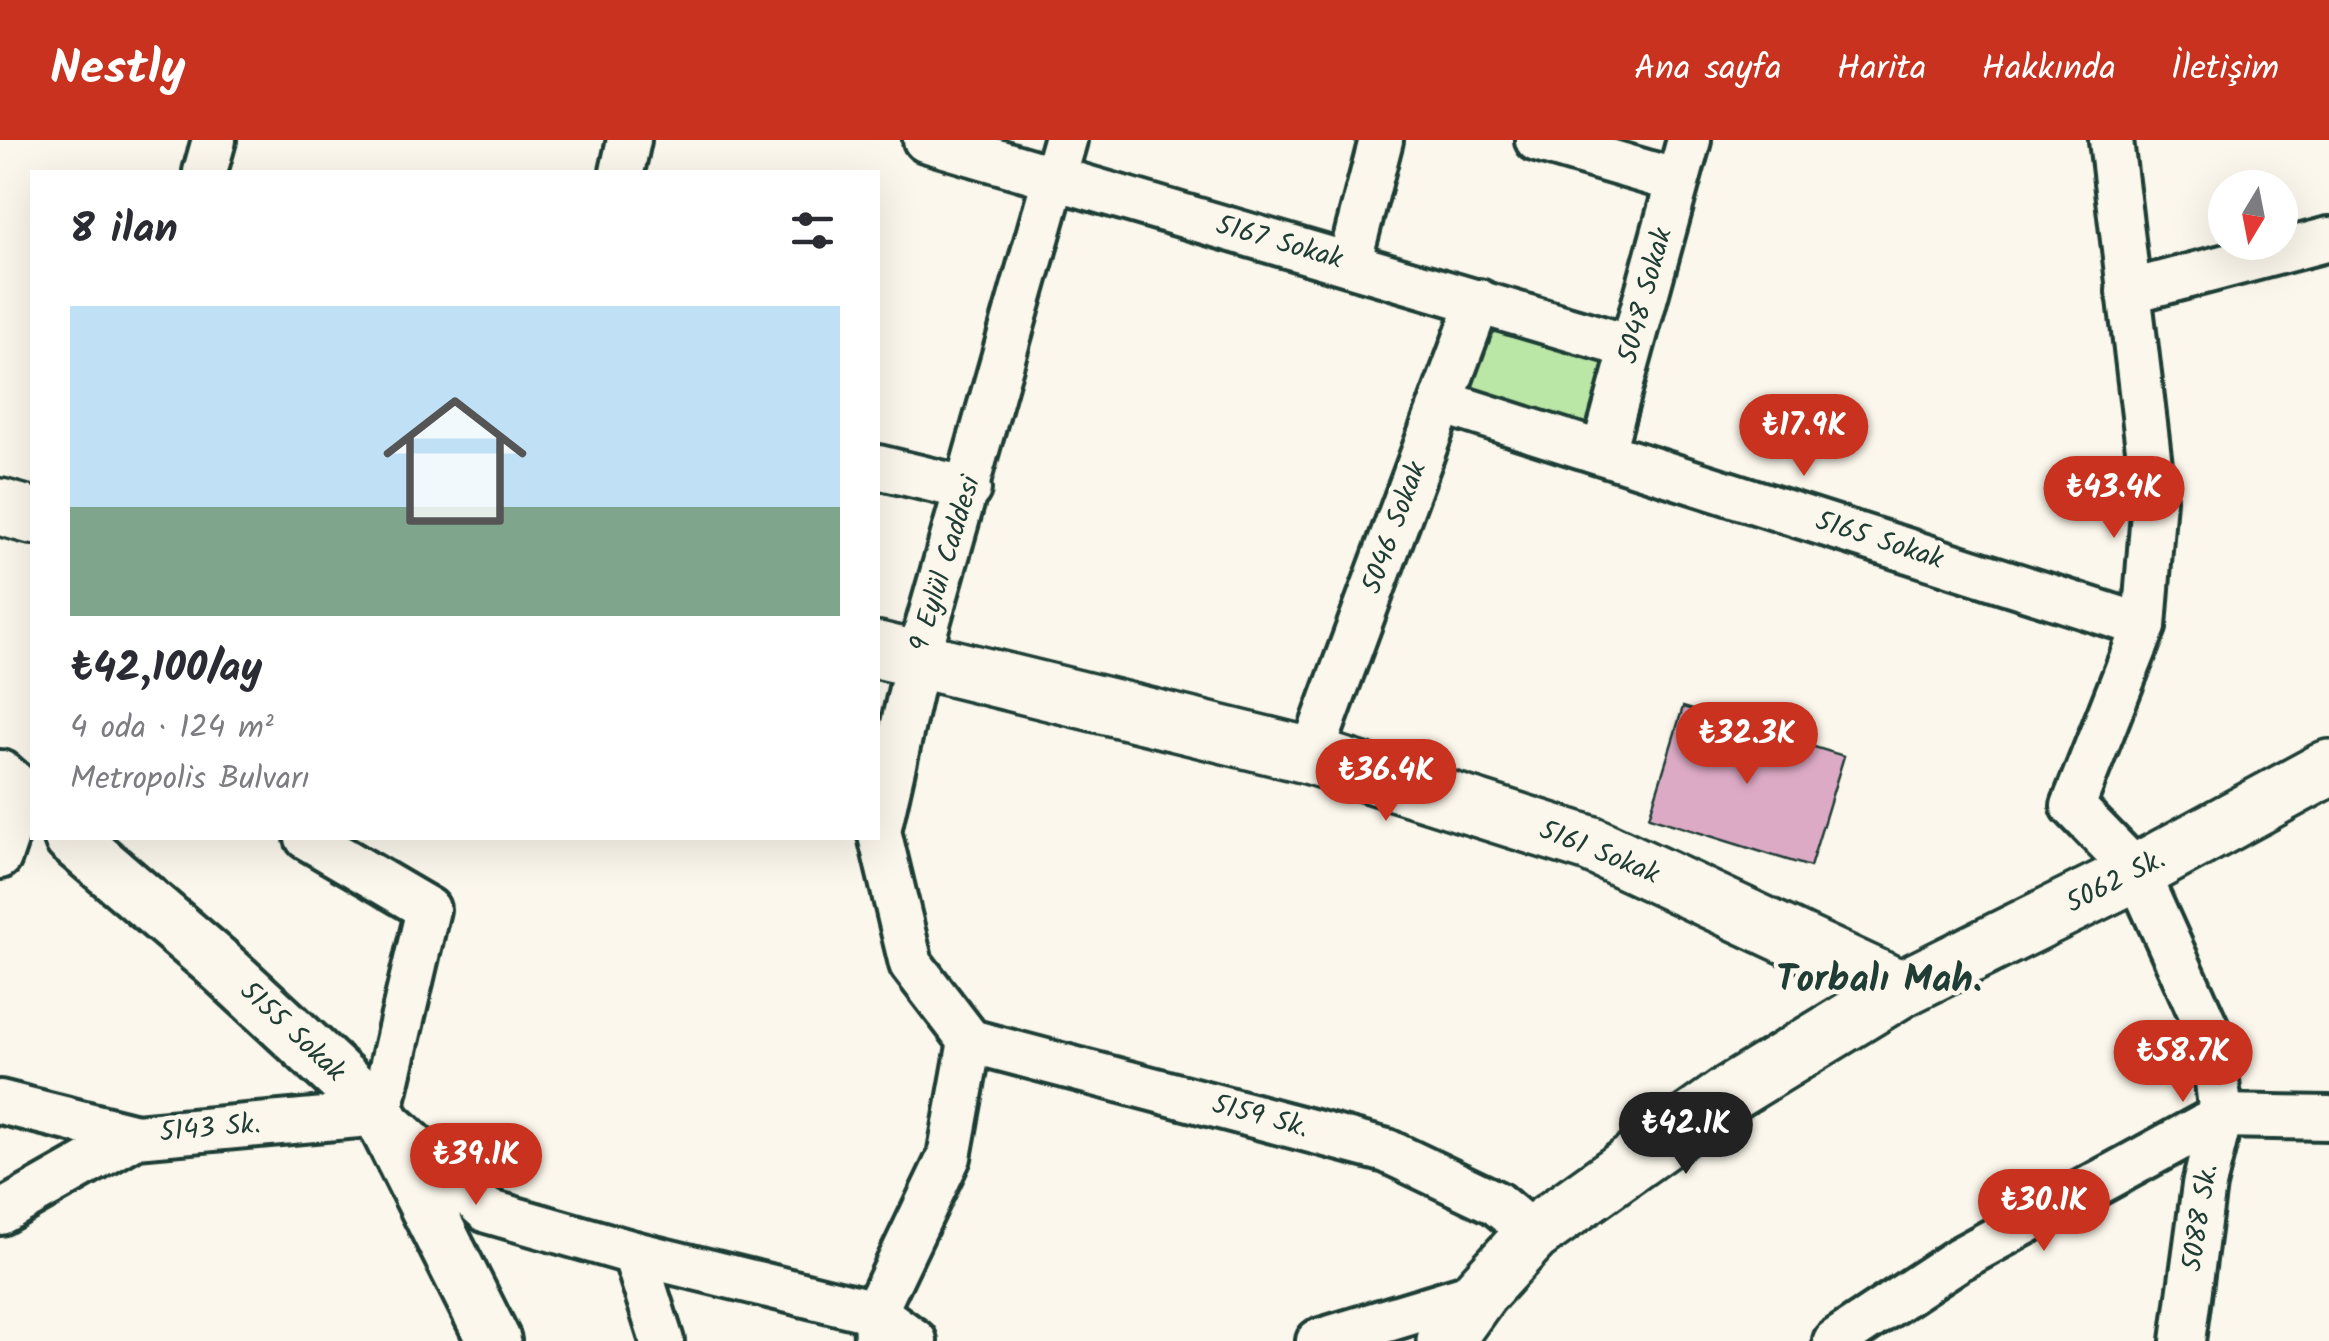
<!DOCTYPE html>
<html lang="tr">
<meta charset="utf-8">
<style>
:root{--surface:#fff;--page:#f2f2f3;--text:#2b2b33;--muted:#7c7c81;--accent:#c8321e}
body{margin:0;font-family:Kalam,sans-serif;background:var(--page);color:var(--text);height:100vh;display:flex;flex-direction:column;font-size:38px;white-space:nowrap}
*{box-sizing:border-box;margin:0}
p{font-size:32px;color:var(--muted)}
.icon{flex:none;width:55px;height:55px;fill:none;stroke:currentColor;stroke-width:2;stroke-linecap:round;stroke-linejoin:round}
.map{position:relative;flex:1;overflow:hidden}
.panel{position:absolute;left:30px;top:30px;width:850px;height:670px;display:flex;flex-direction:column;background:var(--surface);border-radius:0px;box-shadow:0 10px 40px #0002}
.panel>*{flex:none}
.needle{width:65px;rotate:190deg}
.fabs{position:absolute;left:2208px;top:30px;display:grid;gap:20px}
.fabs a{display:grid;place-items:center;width:90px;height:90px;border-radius:50%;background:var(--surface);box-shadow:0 10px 40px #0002;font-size:50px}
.price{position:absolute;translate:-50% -85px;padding:0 22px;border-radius:35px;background:var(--accent);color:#fff;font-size:32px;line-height:65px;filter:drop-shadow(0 2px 5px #0008)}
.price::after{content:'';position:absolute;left:50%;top:60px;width:30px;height:22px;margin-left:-15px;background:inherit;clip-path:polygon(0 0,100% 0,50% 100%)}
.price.active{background:#222;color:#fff}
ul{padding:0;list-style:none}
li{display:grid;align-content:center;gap:20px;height:530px;padding:0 40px}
li span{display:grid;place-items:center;height:310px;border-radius:0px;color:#555}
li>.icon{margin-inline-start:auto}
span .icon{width:180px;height:180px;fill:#fffc;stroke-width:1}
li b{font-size:42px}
h2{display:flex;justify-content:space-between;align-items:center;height:120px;padding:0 40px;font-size:42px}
header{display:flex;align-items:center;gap:60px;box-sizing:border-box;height:140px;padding:0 50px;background:var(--accent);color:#fff}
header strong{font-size:48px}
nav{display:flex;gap:55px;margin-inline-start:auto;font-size:35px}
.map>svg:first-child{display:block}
</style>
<header>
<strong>Nestly</strong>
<nav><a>Ana sayfa</a><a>Harita</a><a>Hakkında</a><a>İletişim</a></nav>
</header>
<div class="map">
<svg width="2329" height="1201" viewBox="0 0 2329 1201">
<rect width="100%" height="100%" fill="#fbf7ec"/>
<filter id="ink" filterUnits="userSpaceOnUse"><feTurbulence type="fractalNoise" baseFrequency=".01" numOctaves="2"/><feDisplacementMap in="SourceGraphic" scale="20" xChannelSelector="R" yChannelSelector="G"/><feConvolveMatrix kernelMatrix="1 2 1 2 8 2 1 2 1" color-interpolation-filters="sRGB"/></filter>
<g filter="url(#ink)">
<path fill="#bae7a6" stroke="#6c926d" stroke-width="2.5" d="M 1479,161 L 1631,207 L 1603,312 L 1442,262 Z"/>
<path fill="#ddaac6" stroke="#1f3d34" stroke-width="2.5" d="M 1683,567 L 1844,616 L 1810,727 L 1649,677 Z"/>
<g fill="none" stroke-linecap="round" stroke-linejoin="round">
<g stroke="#1f3d34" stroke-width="50">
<g id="minor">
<path d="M 925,0 L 1631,207"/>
<path d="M 1537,0 L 1677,41"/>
<path d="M 2111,0 L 2154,359 L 2144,486 L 2073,666 L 2137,732 L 2212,899 L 2221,976 L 2204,1045 L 2183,1201"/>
<path d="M 205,32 L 214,0"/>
<path d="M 622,32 L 629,0"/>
<path d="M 1349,124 L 1381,0"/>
<path d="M 2128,152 L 2329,99"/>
<path d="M 1442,262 L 2144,486"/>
<path d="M 1603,312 L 1689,0"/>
<path d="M 878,327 L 969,349"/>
<path d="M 1311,616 L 1479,161"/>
<path d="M 307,698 L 428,769 L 380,974"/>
<path d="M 0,717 L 21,655"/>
<path d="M 970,901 L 1387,1011 L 1496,1063 L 1533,1094"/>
<path d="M 0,962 L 136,996"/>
<path d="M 392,984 L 487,1071 L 634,1113 L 875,1172 L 915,1201"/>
<path d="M 0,1073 L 136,996 L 380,974"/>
<path d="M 634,1113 L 662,1201"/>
<path d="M 876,1201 L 875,1172 L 949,1017 L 970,901 L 911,824 L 879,691 L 917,522 L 1065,0"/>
<path d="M 1318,1201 L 1480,1152"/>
<path d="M 1835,1201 L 1959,1119 L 2221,976 L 2329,978"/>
</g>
</g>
<g stroke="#1f3d34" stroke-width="60">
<g id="tertiary">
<path d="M 0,637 L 32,665"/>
<path d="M 71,698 L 216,822 L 380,974 L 494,1201"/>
</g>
</g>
<g stroke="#1f3d34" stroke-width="62">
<g id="secondary">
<path d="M 0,367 L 32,376"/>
<path d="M 878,510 L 1311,616 L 1590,704 L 1901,849"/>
<path d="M 1445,1201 L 1480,1152 L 1533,1094 L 1729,954 L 1901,849 L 2137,732 L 2329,628"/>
</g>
</g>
<use href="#minor" stroke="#fbf7ec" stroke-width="42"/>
<use href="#tertiary" stroke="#fbf7ec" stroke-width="52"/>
<use href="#secondary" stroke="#fbf7ec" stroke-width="55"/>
</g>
</g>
<g text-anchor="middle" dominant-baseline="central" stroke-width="9" stroke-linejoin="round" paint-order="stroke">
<g font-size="28" fill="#1f3d34" stroke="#fbf7ec">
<text transform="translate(1279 103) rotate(16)">5167 Sokak</text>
<text transform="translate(1646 156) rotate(-75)">5048 Sokak</text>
<text transform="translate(1395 388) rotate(-70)">5046 Sokak</text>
<text transform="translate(1879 401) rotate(18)">5165 Sokak</text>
<text transform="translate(946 424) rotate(-73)">9 Eylül Caddesi</text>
<text transform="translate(1599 713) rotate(22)">5161 Sokak</text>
<text transform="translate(2116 742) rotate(-27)">5062 Sk.</text>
<text transform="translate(292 892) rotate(43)">5155 Sokak</text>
<text transform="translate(1260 977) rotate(15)">5159 Sk.</text>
<text transform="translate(210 989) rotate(-5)">5143 Sk.</text>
<text transform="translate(2201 1078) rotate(-81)">5088 Sk.</text>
</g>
<g font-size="38" font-weight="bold" fill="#1f3d34" stroke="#fbf7ec">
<text x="1879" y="841">Torbalı Mah.</text>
</g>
</g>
</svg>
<div class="fabs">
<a><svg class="needle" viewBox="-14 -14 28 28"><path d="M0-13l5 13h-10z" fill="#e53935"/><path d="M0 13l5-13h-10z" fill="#7c7c81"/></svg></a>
</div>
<b class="price" style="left:1804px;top:339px">₺17.9K</b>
<b class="price" style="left:2114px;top:401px">₺43.4K</b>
<b class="price" style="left:1747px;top:647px">₺32.3K</b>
<b class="price" style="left:1386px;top:684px">₺36.4K</b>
<b class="price" style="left:2183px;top:965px">₺58.7K</b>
<b class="price active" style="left:1686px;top:1037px">₺42.1K</b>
<b class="price" style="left:476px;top:1068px">₺39.1K</b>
<b class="price" style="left:2044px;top:1114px">₺30.1K</b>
<section class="panel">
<h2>8 ilan<svg class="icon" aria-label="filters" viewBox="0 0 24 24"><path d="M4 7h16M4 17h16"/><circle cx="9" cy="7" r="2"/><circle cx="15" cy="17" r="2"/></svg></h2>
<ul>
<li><span style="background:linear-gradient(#bfe0f5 65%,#7fa58c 0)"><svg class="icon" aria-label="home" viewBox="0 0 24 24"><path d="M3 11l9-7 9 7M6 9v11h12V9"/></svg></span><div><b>₺42,100/ay</b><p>4 oda · 124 m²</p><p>Metropolis Bulvarı</p></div></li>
</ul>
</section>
</div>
